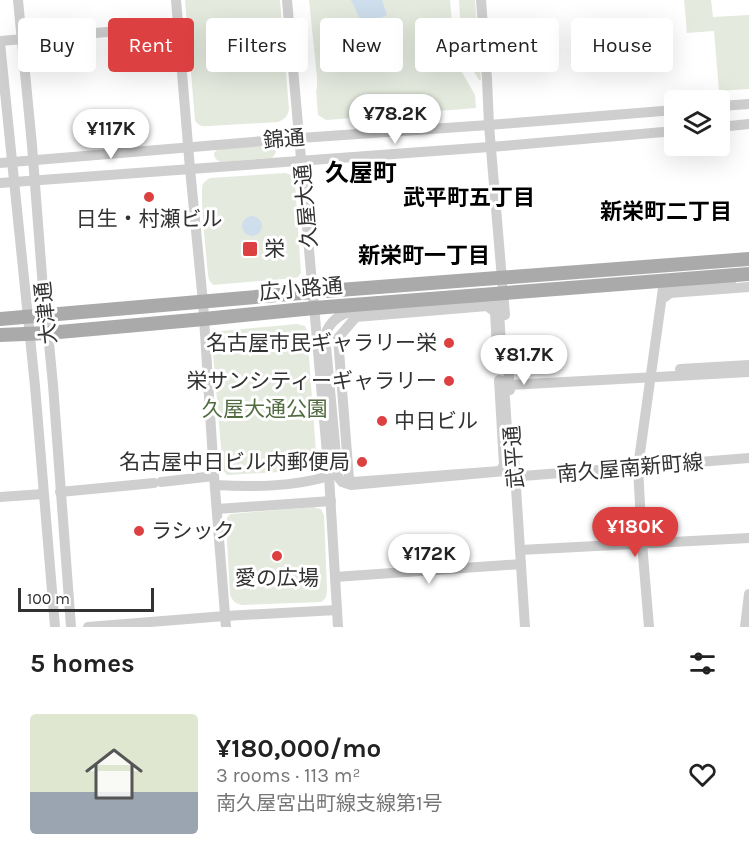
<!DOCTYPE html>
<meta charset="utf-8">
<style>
:root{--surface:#fff;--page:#f2f2f2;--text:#222;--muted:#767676;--accent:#dd4040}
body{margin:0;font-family:Karla,"Noto Sans JP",sans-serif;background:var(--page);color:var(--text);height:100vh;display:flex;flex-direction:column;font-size:22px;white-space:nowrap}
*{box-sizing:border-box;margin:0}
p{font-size:20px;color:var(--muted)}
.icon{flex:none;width:33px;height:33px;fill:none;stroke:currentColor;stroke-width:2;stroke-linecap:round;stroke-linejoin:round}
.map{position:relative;height:627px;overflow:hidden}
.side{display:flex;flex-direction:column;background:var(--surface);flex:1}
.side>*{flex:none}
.guide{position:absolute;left:18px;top:18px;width:714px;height:54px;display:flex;gap:12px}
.controls{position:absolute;left:664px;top:90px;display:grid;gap:12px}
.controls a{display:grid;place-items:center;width:66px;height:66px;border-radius:6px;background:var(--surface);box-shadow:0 6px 24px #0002;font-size:30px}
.scale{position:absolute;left:18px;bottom:15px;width:136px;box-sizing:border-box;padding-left:6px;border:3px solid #323232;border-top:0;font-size:16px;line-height:21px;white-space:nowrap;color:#323232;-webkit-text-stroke:4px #fff;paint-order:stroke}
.price{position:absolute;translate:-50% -51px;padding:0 14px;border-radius:21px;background:#fff;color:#222;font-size:20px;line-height:39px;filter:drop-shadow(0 2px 3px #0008)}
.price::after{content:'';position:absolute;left:50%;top:36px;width:18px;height:14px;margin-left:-9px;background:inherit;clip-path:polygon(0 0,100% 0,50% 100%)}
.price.selected{background:var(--accent);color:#fff}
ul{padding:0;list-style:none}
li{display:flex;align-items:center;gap:18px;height:150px;padding:0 30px}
li span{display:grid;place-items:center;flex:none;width:168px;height:120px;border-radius:6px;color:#555}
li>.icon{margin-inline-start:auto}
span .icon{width:72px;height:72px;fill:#fffc;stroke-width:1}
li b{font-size:26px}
h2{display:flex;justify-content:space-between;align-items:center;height:72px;padding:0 30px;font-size:26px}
.pill{padding:0 21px;border-radius:6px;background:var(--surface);box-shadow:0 6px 24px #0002;font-size:21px;line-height:54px}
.pill.selected{background:var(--accent);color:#fff}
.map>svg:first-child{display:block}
</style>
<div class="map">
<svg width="749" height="627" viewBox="0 0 749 627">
<rect width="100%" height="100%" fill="#fff"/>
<g fill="#e4eade">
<path d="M 185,0 L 280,0 L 289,109 C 288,116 285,119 278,122 L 209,126 C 202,127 198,126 195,120 Z"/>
<path d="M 309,0 L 450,0 L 455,60 L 475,95 L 476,108 L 326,120 L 318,115 L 316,90 L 317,89 L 317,77 Z"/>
<path d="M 459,0 L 475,0 L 481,80 L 479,80 L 462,52 Z"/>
<path d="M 684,0 L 711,0 L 713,17 L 749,15 L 749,89 L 719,91 L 714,31 L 687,33 Z"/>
<path d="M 271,144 L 274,146 L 276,152 L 273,157 L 270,158 L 221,162 C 216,160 214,158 214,153 L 218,149 Z"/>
<path d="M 285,173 L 292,175 L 295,182 L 301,273 L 298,277 L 294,278 L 213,285 L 209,280 L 208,275 C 207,261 199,192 203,184 C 205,181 207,180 210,178 Z"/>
<path d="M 297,324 L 305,326 L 307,330 L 317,466 L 311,470 L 227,475 L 223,470 L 213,354 C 213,344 211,335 221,331 Z"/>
<path d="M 313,507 L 321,509 L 324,515 L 327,589 C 327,595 326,599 321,602 L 242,605 C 235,603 232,601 230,594 L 226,524 C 226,519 227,516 231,514 Z"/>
</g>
<g fill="#cfdeec">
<path d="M 351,0 L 382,0 L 387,15 L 371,22 L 378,42 L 391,37 L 388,50 C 372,48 358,15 351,0 Z"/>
<circle cx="252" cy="226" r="10"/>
</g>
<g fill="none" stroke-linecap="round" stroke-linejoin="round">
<g stroke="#cfcfcf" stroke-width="10">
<path d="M 18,0 L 32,145 L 45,315 L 48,333 L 53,385 L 71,627"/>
<path d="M 176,0 L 190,169 L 203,302 L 214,476 L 226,627"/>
<path d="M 287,0 L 329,476 L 338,627"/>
<path d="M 481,0 L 487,79 L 489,125 L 505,315"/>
<path d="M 0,41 L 178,26"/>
<path d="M 0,43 L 35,386 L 55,627"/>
<path d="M 720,106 L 749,104"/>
<path d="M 720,127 L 749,124"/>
<path d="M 0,163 L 300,138 L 489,125 L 675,110"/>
<path d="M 0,183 L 503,146 L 675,131"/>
<path d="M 731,282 L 673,287 L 668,289 L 665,297 L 670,293 L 749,287"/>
<path d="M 484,300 L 494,302 L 499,310 L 502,363 L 499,366 L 498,366 L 495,312 L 487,306 L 356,317 L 338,338 L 349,479 L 353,482 L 500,471 L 504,465 L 499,380 L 502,381 L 504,384 L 509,460 L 508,467 L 505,471 L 351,485 L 342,482 L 338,477 L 325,335 C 330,321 339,314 353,311 Z"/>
<path d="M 507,355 L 510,390"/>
<path d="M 680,369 L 749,365"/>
<path d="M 509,385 L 749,372"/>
<path d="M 514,457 L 525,627"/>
<path d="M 510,477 L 749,458"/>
<path d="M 161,482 L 214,476"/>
<path d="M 215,485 C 253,487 293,487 329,476"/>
<path d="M 60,492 L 154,483"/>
<path d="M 0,497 L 43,494"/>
<path d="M 217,509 L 331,501"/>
<path d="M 520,550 L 749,538"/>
<path d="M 335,577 L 521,564"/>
<path d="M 88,627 L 225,616 L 337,610"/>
<path d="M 649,627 L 642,543 L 638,467 L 664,281"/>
<path d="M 745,627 L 749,594"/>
</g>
<g stroke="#aaa" stroke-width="14">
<path d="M 0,319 L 313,292 L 749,259"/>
<path d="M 0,335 L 48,333 L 204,319 L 314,308 L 749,274"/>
</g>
</g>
<g fill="#dd4040" stroke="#fff" stroke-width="2">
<circle cx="149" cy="197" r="6"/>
<rect x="242" y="241" width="16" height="16" rx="3"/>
<circle cx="449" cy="343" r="6"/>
<circle cx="449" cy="381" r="6"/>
<circle cx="382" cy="421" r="6"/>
<circle cx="362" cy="462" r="6"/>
<circle cx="139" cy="531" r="6"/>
<circle cx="277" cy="556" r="6"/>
</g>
<g text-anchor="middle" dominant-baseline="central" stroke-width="6" stroke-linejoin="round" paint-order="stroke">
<g font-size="21" fill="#323232" stroke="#fff">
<text transform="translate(284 139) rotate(-5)">錦通</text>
<text transform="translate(306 206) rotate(-95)">久屋大通</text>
<text transform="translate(301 289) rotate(-5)">広小路通</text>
<text transform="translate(46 313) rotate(-96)">大津通</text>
<text transform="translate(514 457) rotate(-94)">武平通</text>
<text transform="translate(630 468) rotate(-5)">南久屋南新町線</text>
</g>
<g font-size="21" fill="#323232" stroke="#fff" text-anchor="start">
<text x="149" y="219" text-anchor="middle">日生・村瀬ビル</text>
<text x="264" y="249">栄</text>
<text x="437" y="343" text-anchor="end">名古屋市民ギャラリー栄</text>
<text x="437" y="381" text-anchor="end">栄サンシティーギャラリー</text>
<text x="394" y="421">中日ビル</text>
<text x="350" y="462" text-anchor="end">名古屋中日ビル内郵便局</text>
<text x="151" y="531">ラシック</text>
<text x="277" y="578" text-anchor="middle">愛の広場</text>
</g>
<g font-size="21" fill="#526c41" stroke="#fff">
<text x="265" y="409">久屋大通公園</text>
</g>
<g font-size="22" font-weight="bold" fill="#000" stroke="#fff">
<text x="469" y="198">武平町五丁目</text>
<text x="666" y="212">新栄町二丁目</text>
<text x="424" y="256">新栄町一丁目</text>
</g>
<g font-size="24" font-weight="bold" fill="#000" stroke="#fff">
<text x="361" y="173">久屋町</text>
</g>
</g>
</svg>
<div class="controls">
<a><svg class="icon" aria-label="layers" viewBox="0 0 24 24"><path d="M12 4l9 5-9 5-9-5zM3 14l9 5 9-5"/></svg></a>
</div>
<div class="scale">100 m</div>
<b class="price" style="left:395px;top:145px">¥78.2K</b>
<b class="price" style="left:111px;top:160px">¥117K</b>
<b class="price" style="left:524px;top:386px">¥81.7K</b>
<b class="price selected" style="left:635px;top:558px">¥180K</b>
<b class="price" style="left:429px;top:585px">¥172K</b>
<div class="guide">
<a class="pill">Buy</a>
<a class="pill selected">Rent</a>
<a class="pill">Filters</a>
<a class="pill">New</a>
<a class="pill">Apartment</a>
<a class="pill">House</a>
</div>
</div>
<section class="side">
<h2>5 homes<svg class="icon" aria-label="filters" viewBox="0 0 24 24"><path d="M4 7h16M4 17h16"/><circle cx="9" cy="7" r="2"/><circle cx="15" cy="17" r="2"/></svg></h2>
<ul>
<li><span style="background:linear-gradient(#dfe7d0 65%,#9aa5b1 0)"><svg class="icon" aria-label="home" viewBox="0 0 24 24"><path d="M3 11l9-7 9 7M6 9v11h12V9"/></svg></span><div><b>¥180,000/mo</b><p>3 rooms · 113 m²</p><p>南久屋宮出町線支線第1号</p></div><svg class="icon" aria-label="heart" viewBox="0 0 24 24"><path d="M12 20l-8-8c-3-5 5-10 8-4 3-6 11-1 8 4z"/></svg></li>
</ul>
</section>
